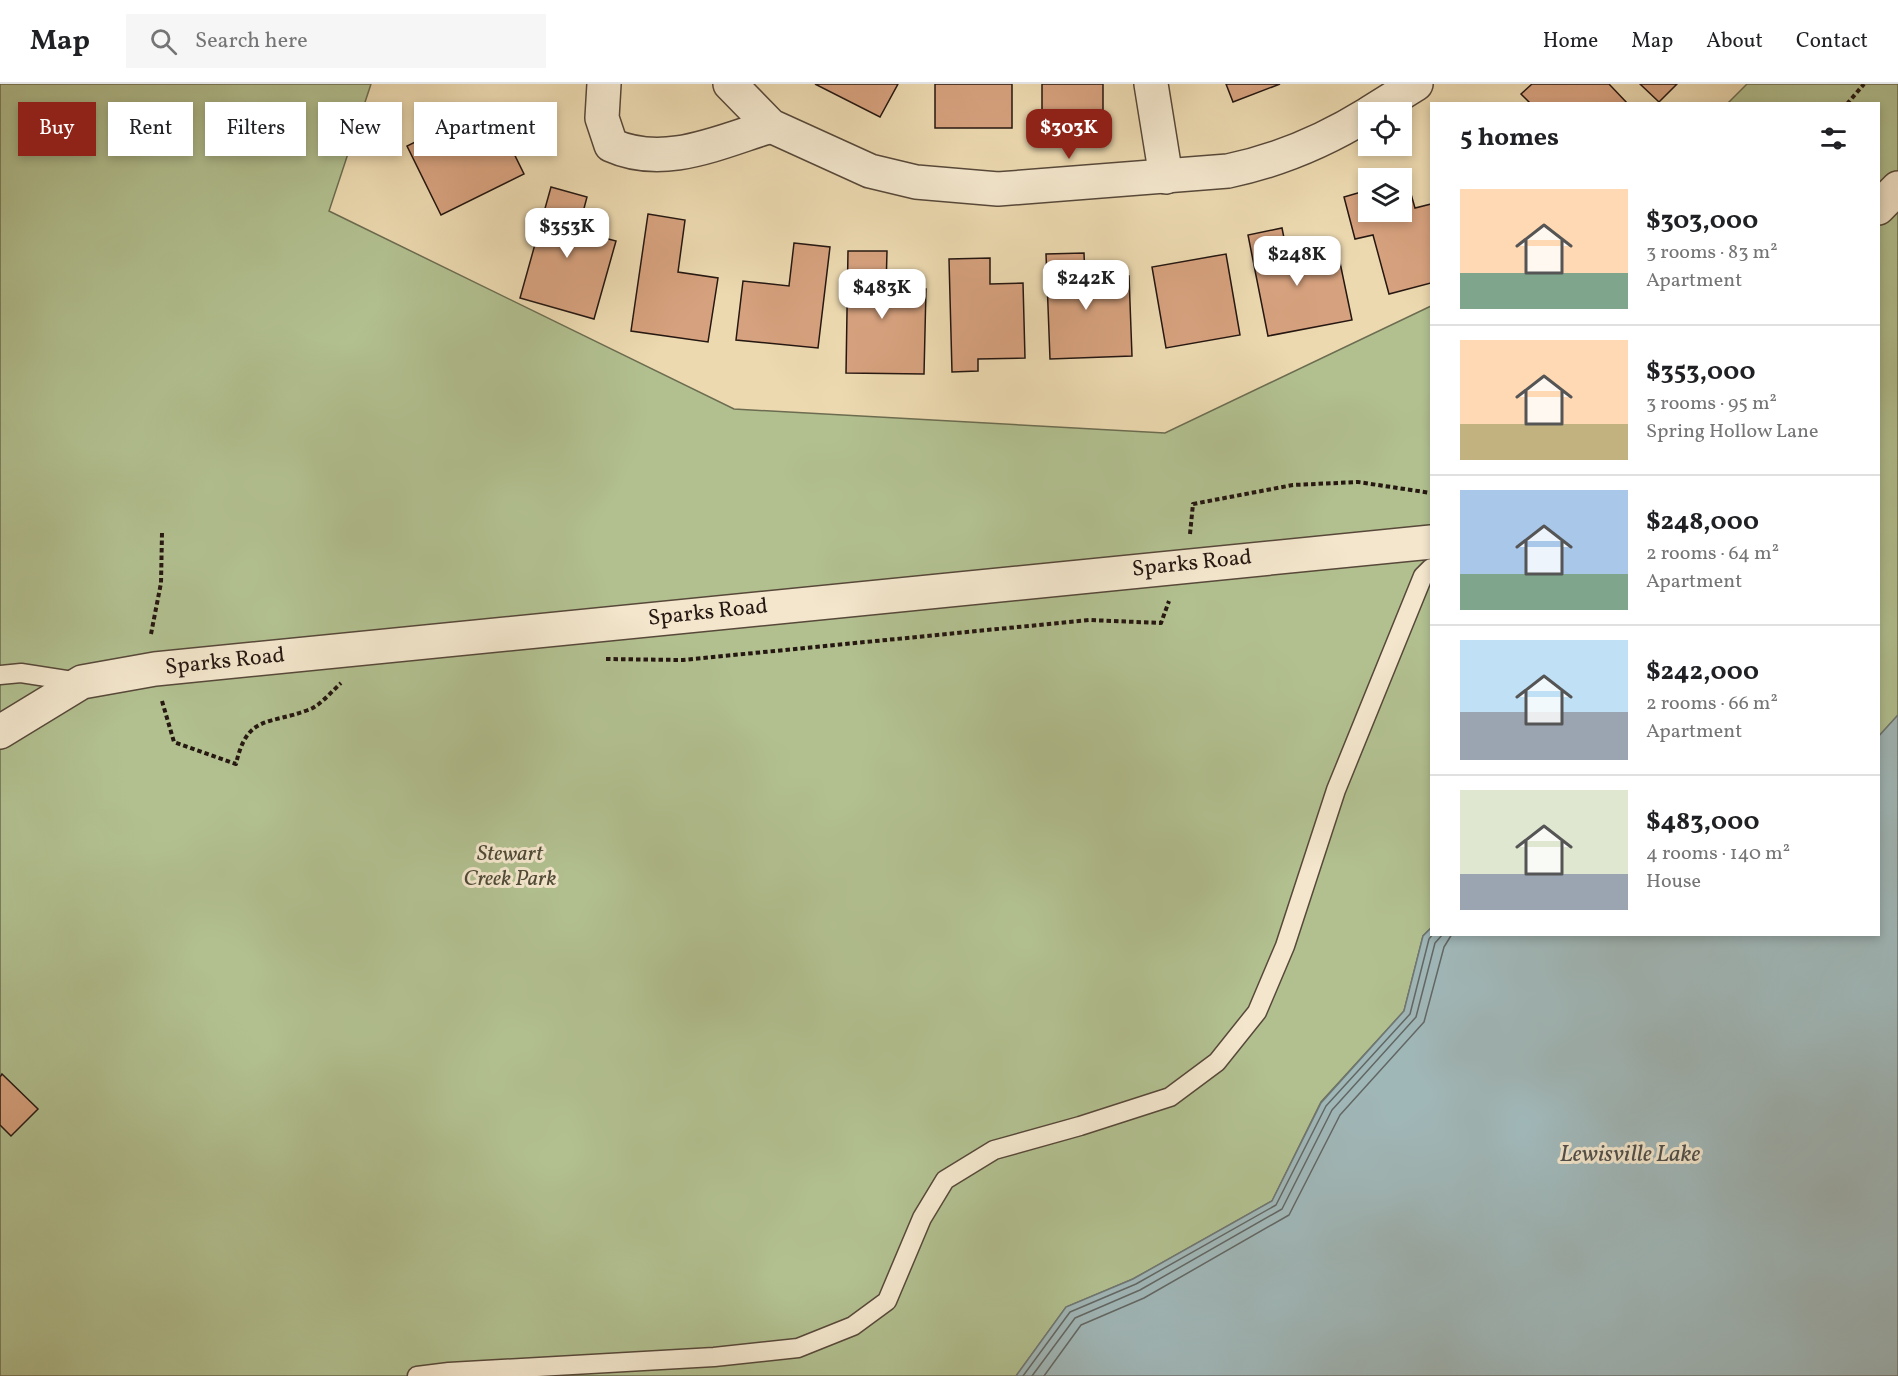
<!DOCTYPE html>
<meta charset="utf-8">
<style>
:root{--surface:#fff;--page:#f6f6f6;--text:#202124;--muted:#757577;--line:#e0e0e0;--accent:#8f2418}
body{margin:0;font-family:Vollkorn,serif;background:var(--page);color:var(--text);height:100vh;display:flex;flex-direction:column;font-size:22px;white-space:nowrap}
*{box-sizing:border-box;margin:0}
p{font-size:20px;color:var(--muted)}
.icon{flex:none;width:33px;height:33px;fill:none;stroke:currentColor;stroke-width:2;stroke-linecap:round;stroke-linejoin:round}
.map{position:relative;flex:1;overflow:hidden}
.details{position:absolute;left:1430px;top:18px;width:450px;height:834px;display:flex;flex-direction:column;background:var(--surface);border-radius:0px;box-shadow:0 3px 9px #0003}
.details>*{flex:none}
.banner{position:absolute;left:18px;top:18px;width:570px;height:54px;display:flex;gap:12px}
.fabs{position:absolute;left:1358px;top:18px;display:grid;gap:12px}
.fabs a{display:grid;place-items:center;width:54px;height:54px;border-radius:0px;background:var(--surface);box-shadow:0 3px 9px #0003;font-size:30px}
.price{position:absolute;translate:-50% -51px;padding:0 14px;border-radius:12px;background:#fff;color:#222;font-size:20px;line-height:39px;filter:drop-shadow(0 2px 3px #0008)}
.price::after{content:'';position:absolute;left:50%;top:36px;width:18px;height:14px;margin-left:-9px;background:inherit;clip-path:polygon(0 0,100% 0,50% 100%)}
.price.selected{background:var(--accent);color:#fff}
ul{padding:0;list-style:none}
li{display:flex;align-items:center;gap:18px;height:150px;padding:0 30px}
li+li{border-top:2px solid var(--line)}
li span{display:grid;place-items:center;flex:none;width:168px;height:120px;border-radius:0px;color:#555}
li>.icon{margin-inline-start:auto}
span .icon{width:72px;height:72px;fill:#fffc;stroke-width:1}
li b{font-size:26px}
h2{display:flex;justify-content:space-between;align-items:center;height:72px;padding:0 30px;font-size:26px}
.chip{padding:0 21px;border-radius:0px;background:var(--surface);box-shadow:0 3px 9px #0003;font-size:21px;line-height:54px}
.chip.selected{background:var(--accent);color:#fff}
header{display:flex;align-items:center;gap:36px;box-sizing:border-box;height:84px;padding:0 30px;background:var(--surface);border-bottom:2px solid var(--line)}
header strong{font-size:28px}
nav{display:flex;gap:33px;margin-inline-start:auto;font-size:21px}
.search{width:420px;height:54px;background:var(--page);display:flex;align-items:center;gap:15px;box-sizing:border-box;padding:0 21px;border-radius:0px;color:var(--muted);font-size:22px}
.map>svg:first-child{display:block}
</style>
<header>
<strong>Map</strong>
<div class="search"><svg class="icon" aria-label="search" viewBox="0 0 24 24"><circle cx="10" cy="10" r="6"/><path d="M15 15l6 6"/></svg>Search here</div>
<nav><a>Home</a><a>Map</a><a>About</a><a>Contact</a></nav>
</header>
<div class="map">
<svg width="1898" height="1292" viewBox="0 0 1898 1292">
<rect width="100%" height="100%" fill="#ecd9b0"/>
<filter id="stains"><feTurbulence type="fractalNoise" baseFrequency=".00333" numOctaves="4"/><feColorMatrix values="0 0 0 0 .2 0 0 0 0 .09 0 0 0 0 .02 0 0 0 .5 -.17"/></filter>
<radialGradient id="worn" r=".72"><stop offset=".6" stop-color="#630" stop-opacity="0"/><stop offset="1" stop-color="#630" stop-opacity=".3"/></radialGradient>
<g fill="#b2c090" stroke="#6c6c50" stroke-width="1.5">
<path d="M 0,0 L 371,0 L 329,127 L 734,325 L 1165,349 L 1431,222 L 1431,844 L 1423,852 L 1404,927 L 1321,1018 L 1272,1117 L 1133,1195 L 1066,1223 L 1016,1292 L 0,1292 Z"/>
<path d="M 1747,0 L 1898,0 L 1898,631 L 1878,653 L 1878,20 L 1727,20 Z"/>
</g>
<path fill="#a0b7b8" stroke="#6f7775" stroke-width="1.5" d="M 1898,631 L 1898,1292 L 1016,1292 L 1066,1223 L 1133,1195 L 1272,1117 L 1321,1019 L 1404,927 L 1423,852 L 1431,844 L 1431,850 L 1878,850 L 1878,653 Z"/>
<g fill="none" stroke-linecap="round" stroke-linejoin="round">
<g stroke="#626764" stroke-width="1.5">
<path d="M 1023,1292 L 1070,1228 L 1136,1200 L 1276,1121 L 1326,1022 L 1410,930 L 1429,855 L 1433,850"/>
<path d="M 1032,1292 L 1075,1234 L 1140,1206 L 1282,1125 L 1332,1026 L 1416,933 L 1435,859 L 1443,850"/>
<path d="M 1044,1292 L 1081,1241 L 1144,1214 L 1289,1131 L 1340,1031 L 1424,938 L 1444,863 L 1452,850"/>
</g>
</g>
<g fill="#d6a17e" stroke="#251711" stroke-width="1.5">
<path d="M 815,0 L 898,0 L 880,33 Z"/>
<rect x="935" y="0" width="77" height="44"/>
<rect x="1042" y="0" width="61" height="38"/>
<path d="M 1226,0 L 1280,0 L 1233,18 Z"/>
<path d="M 1532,0 L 1609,0 L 1628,20 L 1531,20 L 1521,10 Z"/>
<path d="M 1640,0 L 1677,0 L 1659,18 Z"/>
<path d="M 490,21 L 524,90 L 441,131 L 407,62 Z"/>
<path d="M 1407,96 L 1415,124 L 1431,120 L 1431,199 L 1389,210 L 1373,151 L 1355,155 L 1344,113 L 1368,106 L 1368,128 L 1401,128 L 1401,98 Z"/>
<path d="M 551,103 L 587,113 L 578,147 L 616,157 L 594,235 L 520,214 Z"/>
<path d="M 648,130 L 685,136 L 678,188 L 718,194 L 708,258 L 631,247 Z"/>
<path d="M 1282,144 L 1289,179 L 1338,169 L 1352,236 L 1268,252 L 1248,151 Z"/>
<path d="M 794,159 L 830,163 L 818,264 L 736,256 L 743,197 L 789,202 Z"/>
<path d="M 848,167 L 887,167 L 886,205 L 926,205 L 924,290 L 846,289 Z"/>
<path d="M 1084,169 L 1085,193 L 1129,192 L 1132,272 L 1050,275 L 1046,170 Z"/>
<path d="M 1226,170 L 1240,251 L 1166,264 L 1152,183 Z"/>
<path d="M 990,174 L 990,200 L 1023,199 L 1025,274 L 978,275 L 978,287 L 952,288 L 949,175 Z"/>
<path d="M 2,990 L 38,1025 L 11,1052 L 0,1041 L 0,993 Z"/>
</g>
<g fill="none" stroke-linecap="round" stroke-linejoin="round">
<g stroke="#574839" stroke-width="21">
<g id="service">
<path d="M 0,591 L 21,589 L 79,598"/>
<path d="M 417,1292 L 449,1288 L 714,1273 L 798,1264 L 853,1242 L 887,1217 L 922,1134 L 945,1096 L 994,1066 L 1080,1042 L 1170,1013 L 1217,978 L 1257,928 L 1285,862 L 1336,706 L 1423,492 L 1431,484"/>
</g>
</g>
<g stroke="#574839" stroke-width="36">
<g id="minor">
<path d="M 604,0 L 602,34 L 611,61 C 664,85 719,58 771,42"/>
<path d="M 730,0 L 771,42 L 870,87 L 916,98 L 998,105 L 1228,87 C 1276,77 1326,56 1368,30"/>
<path d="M 1151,0 L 1166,93"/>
<path d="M 1371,28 L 1416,0"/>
<path d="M 1878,124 L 1898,104"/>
<path d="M 0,648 L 82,598 L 155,585 L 1431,458"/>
</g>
</g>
<g stroke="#251711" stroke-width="4" stroke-dasharray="4.5 3" stroke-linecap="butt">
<path d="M 1847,20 L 1864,0"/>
<path d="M 1190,450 L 1193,420 L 1293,401 L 1358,398 L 1431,409"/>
<path d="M 151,550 L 161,499 L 162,449"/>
<path d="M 606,575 L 683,576 L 1089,536 L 1161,539 L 1169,517"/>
<path d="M 162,617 L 174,658 L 236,680 C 247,630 269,641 308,626 C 320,622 331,608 341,599"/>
</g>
<use href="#service" stroke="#f3e6cc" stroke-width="18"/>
<use href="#minor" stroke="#f3e6cc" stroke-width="33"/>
</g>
<g text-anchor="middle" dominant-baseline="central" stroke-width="6" stroke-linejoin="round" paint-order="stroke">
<g font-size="22" fill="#251711" stroke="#f3e6cc">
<text transform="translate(1192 480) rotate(-6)">Sparks Road</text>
<text transform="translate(708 529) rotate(-6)">Sparks Road</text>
<text transform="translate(225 578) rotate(-6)">Sparks Road</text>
</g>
<g font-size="22" font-style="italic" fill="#4f4a37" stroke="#f3e6cc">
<text x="510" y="770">Stewart<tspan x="510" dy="25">Creek Park</tspan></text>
</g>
<g font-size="24" font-style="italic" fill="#504f4b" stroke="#f3e6cc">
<text x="1630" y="1071">Lewisville Lake</text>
</g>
</g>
<rect width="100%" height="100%" filter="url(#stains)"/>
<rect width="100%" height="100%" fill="url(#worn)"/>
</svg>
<div class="fabs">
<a><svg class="icon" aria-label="locate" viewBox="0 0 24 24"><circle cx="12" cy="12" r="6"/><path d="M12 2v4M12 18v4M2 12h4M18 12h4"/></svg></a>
<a><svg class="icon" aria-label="layers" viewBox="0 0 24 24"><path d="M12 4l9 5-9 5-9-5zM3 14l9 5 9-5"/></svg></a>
</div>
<b class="price selected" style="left:1069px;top:76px">$303K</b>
<b class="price" style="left:567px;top:175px">$353K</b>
<b class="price" style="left:1297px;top:203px">$248K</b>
<b class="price" style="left:1086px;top:227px">$242K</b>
<b class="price" style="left:882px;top:236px">$483K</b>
<div class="banner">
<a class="chip selected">Buy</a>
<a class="chip">Rent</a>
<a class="chip">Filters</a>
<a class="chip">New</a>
<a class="chip">Apartment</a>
</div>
<section class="details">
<h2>5 homes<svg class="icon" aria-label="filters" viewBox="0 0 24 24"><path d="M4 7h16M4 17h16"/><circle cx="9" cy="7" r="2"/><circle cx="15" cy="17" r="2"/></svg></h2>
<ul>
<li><span style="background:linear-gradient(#ffd9b3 70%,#7fa58c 0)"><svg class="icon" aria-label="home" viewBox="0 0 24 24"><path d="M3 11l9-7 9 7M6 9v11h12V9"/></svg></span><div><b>$303,000</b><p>3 rooms · 83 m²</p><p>Apartment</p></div></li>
<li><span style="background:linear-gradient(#ffd9b3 70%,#c2b280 0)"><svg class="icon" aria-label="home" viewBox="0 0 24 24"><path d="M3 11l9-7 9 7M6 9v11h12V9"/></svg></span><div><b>$353,000</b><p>3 rooms · 95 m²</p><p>Spring Hollow Lane</p></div></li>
<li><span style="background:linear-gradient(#a9c7e8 70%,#7fa58c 0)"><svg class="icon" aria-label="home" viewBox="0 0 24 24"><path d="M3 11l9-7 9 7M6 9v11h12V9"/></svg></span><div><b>$248,000</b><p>2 rooms · 64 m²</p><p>Apartment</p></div></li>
<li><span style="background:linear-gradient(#bfe0f5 60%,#9aa5b1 0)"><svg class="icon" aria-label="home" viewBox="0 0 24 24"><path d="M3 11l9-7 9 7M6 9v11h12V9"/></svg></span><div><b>$242,000</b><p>2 rooms · 66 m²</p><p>Apartment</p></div></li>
<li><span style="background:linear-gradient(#dfe7d0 70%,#9aa5b1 0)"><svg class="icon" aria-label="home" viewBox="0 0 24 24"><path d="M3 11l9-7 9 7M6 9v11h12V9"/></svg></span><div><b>$483,000</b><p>4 rooms · 140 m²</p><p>House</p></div></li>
</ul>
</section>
</div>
